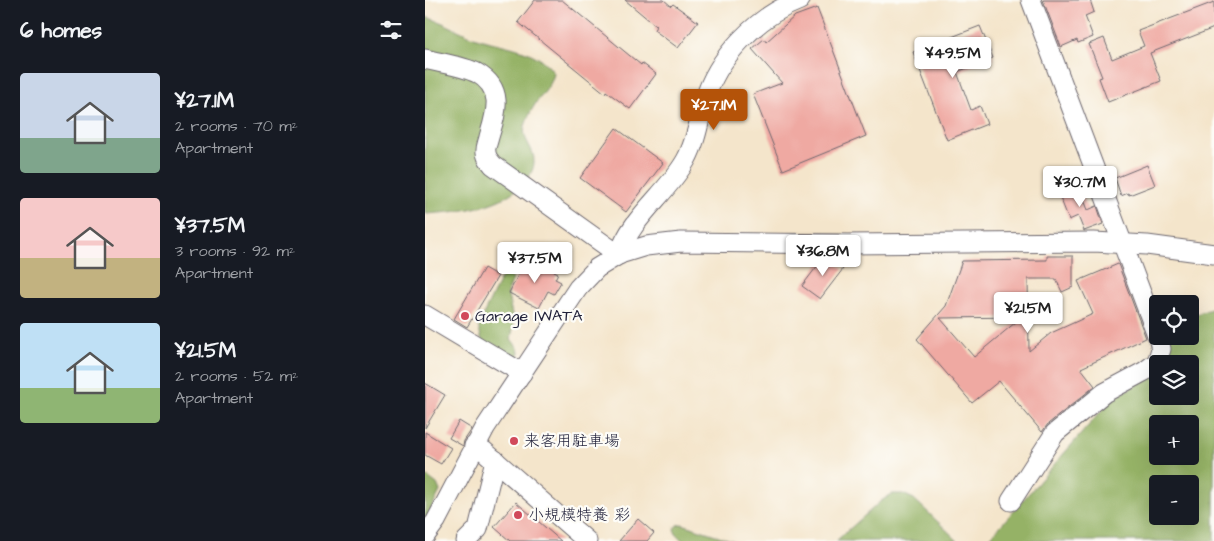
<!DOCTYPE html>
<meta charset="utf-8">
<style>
:root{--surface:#171b24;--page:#20242c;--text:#f1f3f6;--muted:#9ea1a6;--accent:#b45309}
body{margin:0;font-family:"Architects Daughter","Klee One",sans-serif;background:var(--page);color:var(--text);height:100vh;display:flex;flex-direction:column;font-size:19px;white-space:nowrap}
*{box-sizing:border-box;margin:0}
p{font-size:16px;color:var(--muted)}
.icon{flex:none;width:28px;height:28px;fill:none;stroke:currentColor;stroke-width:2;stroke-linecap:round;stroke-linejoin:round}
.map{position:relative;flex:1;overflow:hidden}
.drawer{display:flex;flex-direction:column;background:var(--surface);width:425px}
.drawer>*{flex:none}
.buttons{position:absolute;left:724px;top:295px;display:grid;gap:10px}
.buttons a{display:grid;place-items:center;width:50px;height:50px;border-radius:5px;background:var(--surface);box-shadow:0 5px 20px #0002;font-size:25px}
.price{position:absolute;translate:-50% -42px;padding:0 11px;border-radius:5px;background:#fff;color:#222;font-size:16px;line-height:32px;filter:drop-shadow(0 1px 2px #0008)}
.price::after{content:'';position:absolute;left:50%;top:30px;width:15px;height:11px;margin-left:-8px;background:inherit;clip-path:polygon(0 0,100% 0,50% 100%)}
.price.selected{background:var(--accent);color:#fff}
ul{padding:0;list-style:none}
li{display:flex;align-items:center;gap:15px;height:125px;padding:0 20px}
li span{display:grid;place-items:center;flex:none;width:140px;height:100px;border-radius:5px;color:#555}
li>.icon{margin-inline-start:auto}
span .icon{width:60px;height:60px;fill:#fffc;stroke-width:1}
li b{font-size:21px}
h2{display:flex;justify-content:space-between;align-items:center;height:60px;padding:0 20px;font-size:21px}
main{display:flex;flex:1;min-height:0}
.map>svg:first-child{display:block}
</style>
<main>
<section class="drawer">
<h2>6 homes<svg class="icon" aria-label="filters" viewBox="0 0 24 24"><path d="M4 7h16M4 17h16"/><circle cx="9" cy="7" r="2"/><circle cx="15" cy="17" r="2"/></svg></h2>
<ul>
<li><span style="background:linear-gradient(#c9d6e8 65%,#7fa58c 0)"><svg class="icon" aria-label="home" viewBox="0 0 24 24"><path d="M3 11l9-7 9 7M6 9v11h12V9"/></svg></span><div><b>¥27.1M</b><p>2 rooms · 70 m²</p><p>Apartment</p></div></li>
<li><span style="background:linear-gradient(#f6c9c9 60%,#c2b280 0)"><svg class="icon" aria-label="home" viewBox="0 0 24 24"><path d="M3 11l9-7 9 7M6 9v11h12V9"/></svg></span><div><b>¥37.5M</b><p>3 rooms · 92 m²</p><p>Apartment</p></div></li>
<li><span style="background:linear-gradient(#bfe0f5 65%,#8fb573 0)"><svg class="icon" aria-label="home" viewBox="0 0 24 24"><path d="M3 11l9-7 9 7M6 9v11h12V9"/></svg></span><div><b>¥21.5M</b><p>2 rooms · 52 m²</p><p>Apartment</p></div></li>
</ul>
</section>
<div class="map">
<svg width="789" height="541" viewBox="0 0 789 541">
<rect width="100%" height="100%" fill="#fdfcf7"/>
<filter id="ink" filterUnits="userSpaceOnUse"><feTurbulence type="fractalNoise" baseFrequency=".02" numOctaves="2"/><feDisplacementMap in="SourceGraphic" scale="10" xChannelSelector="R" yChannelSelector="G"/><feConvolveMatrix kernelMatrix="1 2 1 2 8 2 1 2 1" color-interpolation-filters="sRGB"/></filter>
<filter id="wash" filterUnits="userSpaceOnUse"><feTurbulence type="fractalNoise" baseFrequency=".0096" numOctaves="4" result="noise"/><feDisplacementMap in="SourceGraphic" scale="20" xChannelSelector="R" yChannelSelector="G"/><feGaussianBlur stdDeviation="1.12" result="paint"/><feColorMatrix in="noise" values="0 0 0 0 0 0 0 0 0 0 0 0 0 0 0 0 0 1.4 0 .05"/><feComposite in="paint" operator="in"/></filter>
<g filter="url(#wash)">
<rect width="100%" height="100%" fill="#f4e5cb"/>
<g fill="#95b266" stroke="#5c6a50" fill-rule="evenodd">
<path d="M 0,17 C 17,21 31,30 46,36 C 74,47 111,46 129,73 C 127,84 121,90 114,99 C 108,106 103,117 100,126 C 96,140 110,148 109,162 C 109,168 106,174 102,179 C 79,208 34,212 0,214 Z"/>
<path d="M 83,274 L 88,279 L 83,291 L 83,296 L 89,323 L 86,339 L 93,348 L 94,353 L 91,357 L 87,358 L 57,341 L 53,325 L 75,280 L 79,275 Z"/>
<path d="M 789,308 L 789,541 L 562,541 L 678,409 L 689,398 L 732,372 L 732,396 L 765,396 L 765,364 L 739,364 L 741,336 L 765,336 L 765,316 ZM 732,424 L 765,424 L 765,456 L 732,456 ZM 732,484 L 765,484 L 765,516 L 732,516 Z"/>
<path d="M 0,475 L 12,484 L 15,491 L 0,522 Z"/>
<path d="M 467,494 L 478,494 L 489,499 L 533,541 L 411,541 L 456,501 Z"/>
<path d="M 257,524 L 309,541 L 258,541 L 251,534 L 249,529 L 252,525 Z"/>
</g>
<g id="blocks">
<g fill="#efa9a2" fill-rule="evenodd">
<path d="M 110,0 L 137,0 L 216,65 L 217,63 L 231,74 L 205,109 L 181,91 L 180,93 L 93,22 Z"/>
<path d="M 200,0 L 239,0 L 246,6 L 248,4 L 273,22 L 253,48 L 229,30 L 231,26 Z"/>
<path d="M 618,0 L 665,0 L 669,12 L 660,16 L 668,37 L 653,43 L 652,40 L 636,47 Z"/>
<path d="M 789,2 L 789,28 L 725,53 L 736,81 L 683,102 L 674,78 L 677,77 L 664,44 L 679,38 L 687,59 L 719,46 L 713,31 Z"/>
<path d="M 392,8 L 441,136 L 358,170 L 328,94 L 357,83 L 327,49 L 339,39 L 341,42 L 370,16 Z"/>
<path d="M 555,26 L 568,58 L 532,72 L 546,110 L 555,106 L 562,124 L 522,140 L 488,52 Z"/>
<path d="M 191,128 L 238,163 L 201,212 L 155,178 Z"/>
<path d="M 722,165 L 730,185 L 704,195 L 703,193 L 696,196 L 690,178 Z"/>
<path d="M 653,184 L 663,210 L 672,206 L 678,224 L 659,231 L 653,216 L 644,220 L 633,192 Z"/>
<path d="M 400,256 L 418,269 L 395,299 L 377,286 Z"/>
<path d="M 622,256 L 648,256 L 648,287 L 637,292 L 631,279 L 603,279 L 604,351 L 626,333 L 668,314 L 653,281 L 693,264 L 721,338 L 656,368 L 670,386 L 623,424 L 617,432 L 574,381 L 547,403 L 492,339 L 521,306 L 537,261 L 622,260 ZM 597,317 L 549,357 L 515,318 Z"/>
<path d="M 109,261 L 133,273 L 130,279 L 136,282 L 129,294 L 123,291 L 114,308 L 84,293 L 98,265 L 104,268 Z"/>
<path d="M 59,268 L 73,276 L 42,327 L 29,319 Z"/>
<path d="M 0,383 L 20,395 L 0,428 Z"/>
<path d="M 34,421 L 47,429 L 39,441 L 38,446 L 24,438 Z"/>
<path d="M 0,432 L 26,448 L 16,464 L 0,455 Z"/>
<path d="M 91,502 L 136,541 L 85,541 L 69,527 Z"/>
<path d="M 213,519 L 229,533 L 222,541 L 194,541 Z"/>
</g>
</g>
</g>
<g filter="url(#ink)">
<use href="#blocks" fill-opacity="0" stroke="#6c666d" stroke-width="1"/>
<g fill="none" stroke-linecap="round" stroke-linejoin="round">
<g stroke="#6c666d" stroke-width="21">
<g id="minor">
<path d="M 606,0 L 732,335"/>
<path d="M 0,59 C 15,63 38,66 52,73 C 80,89 71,113 64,137 C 63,142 60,148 61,152 C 61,158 65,161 68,165 L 194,255 C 206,217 242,194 261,160 C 271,142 274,121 279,102 C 292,57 332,16 375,0"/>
<path d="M 0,315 L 97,373"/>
<path d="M 49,446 L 59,451 L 162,541"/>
<path d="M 586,501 L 630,433 L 679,393 L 720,371 L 732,362 L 736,349 L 733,336"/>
<path d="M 0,536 L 11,521 L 60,428 L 153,288 L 172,268 L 195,254 L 221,246 L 256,242 L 423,244 L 669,242 L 722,245 L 789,254"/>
<path d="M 41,541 L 53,529 L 70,460"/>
</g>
</g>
<use href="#minor" stroke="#fff" stroke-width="19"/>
</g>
</g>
<g fill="#d1495b" stroke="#fdfcf7" stroke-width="2">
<circle cx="40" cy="316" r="5"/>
<circle cx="89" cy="441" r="5"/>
<circle cx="93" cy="515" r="5"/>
</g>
<g text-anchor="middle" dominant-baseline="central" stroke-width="4.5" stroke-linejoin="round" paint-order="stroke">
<g font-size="16" fill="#22223b" stroke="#fdfcf7" text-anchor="start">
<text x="50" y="316">Garage IWATA</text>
<text x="99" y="441">来客用駐車場</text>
<text x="103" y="515">小規模特養 彩</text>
</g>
</g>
</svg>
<div class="buttons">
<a><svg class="icon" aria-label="locate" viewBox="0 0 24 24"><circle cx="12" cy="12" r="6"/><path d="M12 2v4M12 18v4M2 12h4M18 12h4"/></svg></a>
<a><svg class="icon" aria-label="layers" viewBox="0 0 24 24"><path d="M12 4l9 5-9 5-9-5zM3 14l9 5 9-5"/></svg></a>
<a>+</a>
<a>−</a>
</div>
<b class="price" style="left:528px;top:79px">¥49.5M</b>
<b class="price selected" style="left:289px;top:131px">¥27.1M</b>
<b class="price" style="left:655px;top:208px">¥30.7M</b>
<b class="price" style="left:398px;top:277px">¥36.8M</b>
<b class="price" style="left:110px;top:284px">¥37.5M</b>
<b class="price" style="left:603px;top:334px">¥21.5M</b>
</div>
</main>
